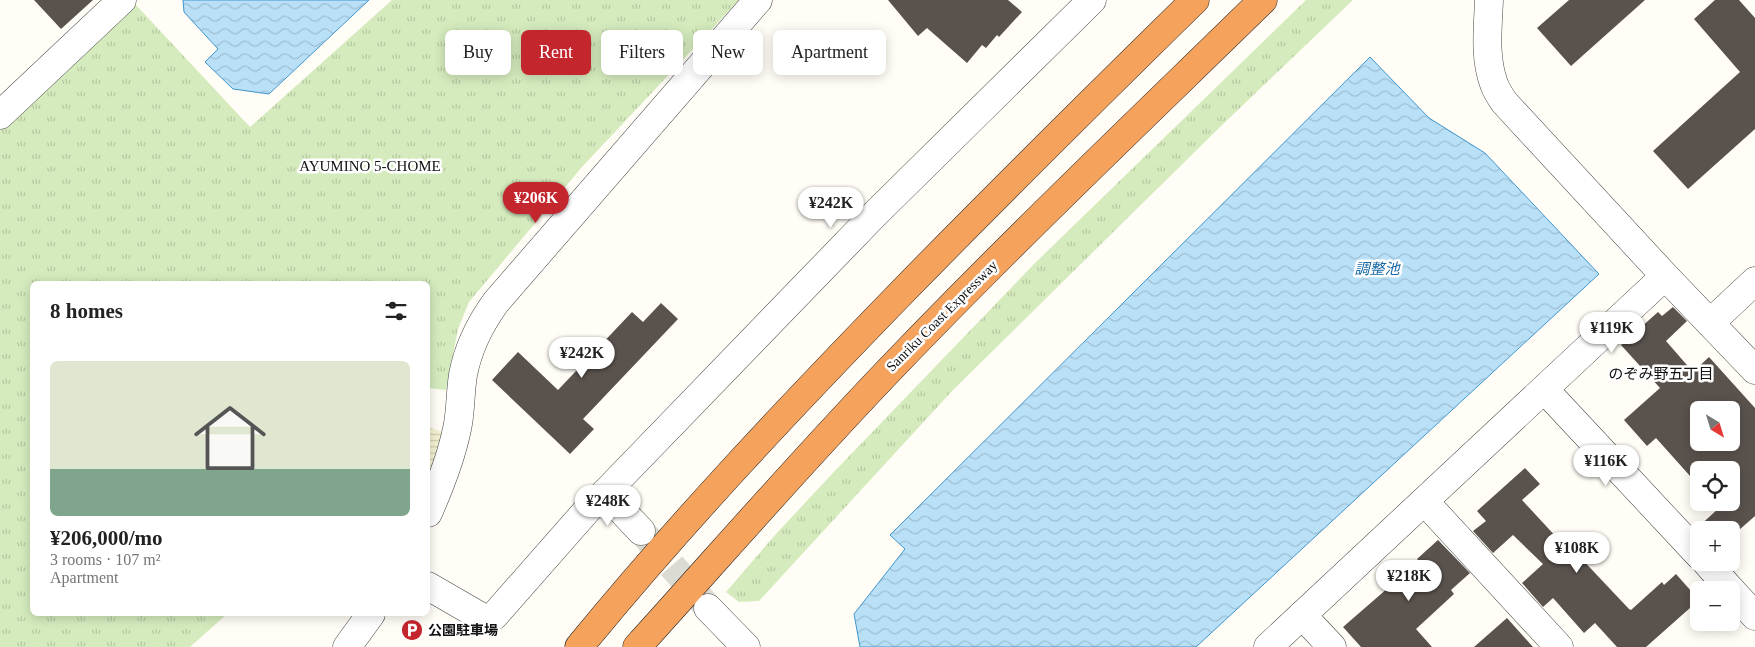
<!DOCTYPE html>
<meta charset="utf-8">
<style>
:root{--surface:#fff;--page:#f2f2f2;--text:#222;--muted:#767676;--accent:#c4262e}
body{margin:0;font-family:"Times New Roman","Noto Sans JP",serif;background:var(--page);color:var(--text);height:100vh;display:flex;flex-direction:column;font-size:19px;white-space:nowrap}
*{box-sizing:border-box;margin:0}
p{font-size:16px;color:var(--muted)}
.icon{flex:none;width:28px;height:28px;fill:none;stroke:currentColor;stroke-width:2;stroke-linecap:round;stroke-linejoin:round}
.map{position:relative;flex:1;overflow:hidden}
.sheet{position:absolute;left:30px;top:281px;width:400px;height:335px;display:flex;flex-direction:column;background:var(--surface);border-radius:8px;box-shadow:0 2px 12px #0003}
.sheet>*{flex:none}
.hud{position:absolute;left:445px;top:30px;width:475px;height:45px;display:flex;gap:10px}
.needle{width:32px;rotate:142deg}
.tools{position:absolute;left:1690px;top:401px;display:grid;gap:10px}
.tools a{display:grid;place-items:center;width:50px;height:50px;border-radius:8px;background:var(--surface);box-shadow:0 2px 12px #0003;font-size:25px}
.price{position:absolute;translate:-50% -42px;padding:0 11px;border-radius:18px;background:#fff;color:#222;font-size:16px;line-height:32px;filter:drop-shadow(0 1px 2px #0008)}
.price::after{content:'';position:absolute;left:50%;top:30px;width:15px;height:11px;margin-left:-8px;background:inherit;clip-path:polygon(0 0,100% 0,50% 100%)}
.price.current{background:var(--accent);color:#fff}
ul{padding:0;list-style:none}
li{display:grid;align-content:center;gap:10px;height:265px;padding:0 20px}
li span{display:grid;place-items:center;height:155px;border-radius:8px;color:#555}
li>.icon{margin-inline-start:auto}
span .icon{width:90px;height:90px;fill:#fffc;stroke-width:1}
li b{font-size:21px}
h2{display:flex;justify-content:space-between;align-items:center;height:60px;padding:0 20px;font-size:21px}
.tag{padding:0 18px;border-radius:8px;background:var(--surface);box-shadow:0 2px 12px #0003;font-size:18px;line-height:45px}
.tag.current{background:var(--accent);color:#fff}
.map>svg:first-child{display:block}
</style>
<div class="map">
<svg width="1755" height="647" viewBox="0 0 1755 647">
<defs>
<pattern id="farmland-rules" width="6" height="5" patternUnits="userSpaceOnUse" patternTransform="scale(1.25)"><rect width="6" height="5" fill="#f6f3d4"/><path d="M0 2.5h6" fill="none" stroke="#d2cfb5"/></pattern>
<pattern id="grass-tufts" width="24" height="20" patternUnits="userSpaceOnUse" patternTransform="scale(1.25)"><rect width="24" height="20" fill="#d5ebbd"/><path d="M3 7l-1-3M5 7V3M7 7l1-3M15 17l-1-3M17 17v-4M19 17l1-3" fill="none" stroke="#b6c8a1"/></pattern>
<pattern id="water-waves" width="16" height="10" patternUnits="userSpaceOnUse" patternTransform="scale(1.25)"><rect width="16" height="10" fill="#b9e0f7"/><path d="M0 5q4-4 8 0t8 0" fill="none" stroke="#9ebfd3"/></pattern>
</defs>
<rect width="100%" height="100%" fill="#fffdf5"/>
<path fill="url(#farmland-rules)" d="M 428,427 L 443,432 L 428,478 Z"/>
<g fill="url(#grass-tufts)">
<path d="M 392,0 L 739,0 L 582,167 L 469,302 L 458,329 L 446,390 L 428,388 L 428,284 L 32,284 L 32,614 L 227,614 L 190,647 L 0,647 L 0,130 L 135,4 L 250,127 Z"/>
<path d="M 1306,0 L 1353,0 L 1219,128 L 953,390 L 759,601 L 739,602 L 726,592 L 775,535 L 830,476 L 1034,264 Z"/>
</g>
<g fill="url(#water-waves)" stroke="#3f96cf">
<path d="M 183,0 L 369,0 L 269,94 L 233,89 L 205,62 L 218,49 L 184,12 Z"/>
<path d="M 1370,57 L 1429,118 L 1485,153 L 1599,274 L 1196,647 L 860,647 L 854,614 L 905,549 L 890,535 Z"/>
</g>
<g fill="#5a524d" fill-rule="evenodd">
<path d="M 34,0 L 93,0 L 61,29 Z"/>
<path d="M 888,0 L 1008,0 L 1022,12 L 999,37 L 997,35 L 986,48 L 982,45 L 967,63 L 927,28 L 918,36 Z"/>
<path d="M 1569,0 L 1645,0 L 1571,66 L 1537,28 Z"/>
<path d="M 1715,0 L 1739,0 L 1755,18 L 1755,129 L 1688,189 L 1653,151 L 1740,72 L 1694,19 Z"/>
<path d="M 661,303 L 678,319 L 583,419 L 594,429 L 570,454 L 492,380 L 518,352 L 558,390 L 632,312 L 643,322 Z"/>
<path d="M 1673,307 L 1687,321 L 1666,341 L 1693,372 L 1709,357 L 1755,408 L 1755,516 L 1739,530 L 1696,529 L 1719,508 L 1714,502 L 1731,502 L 1731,470 L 1699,470 L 1699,486 L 1656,438 L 1647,446 L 1624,420 L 1660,388 L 1621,345 L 1658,312 L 1662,316 ZM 1699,410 L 1731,410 L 1731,442 L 1699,442 Z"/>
<path d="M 1525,468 L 1540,484 L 1522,500 L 1559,540 L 1561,537 L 1629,609 L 1631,610 L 1662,582 L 1664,585 L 1676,574 L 1699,600 L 1646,647 L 1617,647 L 1595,623 L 1584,633 L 1553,598 L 1543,607 L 1522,583 L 1543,564 L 1513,535 L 1493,553 L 1473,531 L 1486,521 L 1477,511 Z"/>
<path d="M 1438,540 L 1470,573 L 1451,590 L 1454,594 L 1416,629 L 1432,647 L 1361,647 L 1343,627 L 1419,561 L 1417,559 Z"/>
<path d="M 1507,618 L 1533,647 L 1474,647 Z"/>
</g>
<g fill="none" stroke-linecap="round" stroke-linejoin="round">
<path stroke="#dbdad3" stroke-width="28" stroke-dasharray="28 14" stroke-linecap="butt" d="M 644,534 L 706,605"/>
<g stroke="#444" stroke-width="29">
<g id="minor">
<path d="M 0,115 L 122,0"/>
<path d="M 1665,276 L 1755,370"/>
<path d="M 1710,323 L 1755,281"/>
<path d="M 1544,389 L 1699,555"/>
<path d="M 605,493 L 641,531"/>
<path d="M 1425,502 L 1559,647"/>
<path d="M 428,513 C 440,486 451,458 457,429 C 461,411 460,393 463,375 C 468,348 480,324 496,302 L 758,0"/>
<path d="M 1706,562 L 1731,590"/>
<path d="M 428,586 L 485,619 L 494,616 L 589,508 L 605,493 L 873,216 L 1092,0"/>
<path d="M 1731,590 L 1755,616"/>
<path d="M 708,608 L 746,647"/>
<path d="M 1302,615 L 1332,647"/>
<path d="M 347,647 L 371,614"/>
<path d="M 1268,647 L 1665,276 L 1504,102 C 1500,96 1496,90 1494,84 C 1484,57 1488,28 1489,0"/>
</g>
</g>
<g stroke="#222" stroke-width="29">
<g id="highway">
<path d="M 579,647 C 683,520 795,402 909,285 C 1003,189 1099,94 1195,0"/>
<path d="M 637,647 C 723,552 807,455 896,363 C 1015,239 1140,120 1263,0"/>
</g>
</g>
<use href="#minor" stroke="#fff" stroke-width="28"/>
<use href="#highway" stroke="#f5a25d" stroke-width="28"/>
</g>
<defs>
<g id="parking-disc" transform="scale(1.125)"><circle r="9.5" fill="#c4262e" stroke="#fff"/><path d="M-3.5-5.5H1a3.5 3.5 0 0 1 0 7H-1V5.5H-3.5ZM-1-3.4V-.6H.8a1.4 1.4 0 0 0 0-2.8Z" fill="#fff"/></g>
</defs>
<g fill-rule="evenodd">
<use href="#parking-disc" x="412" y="630"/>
</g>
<g text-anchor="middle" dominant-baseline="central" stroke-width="5" stroke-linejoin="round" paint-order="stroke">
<g font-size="14" fill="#111" stroke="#fff">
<text transform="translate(942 316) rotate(-45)">Sanriku Coast Expressway</text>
</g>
<g font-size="14" font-weight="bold" fill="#111" stroke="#fff" text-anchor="start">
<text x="428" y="630">公園駐車場</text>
</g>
<g font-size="15" fill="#111" stroke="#fff">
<text x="370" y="166">AYUMINO 5-CHOME</text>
<text x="1661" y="374">のぞみ野五丁目</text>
</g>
<g font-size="15" font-style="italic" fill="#1768a6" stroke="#fff">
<text x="1377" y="269">調整池</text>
</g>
</g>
</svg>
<div class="tools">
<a><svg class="needle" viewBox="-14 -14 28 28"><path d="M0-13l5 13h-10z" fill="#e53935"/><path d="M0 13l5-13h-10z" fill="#767676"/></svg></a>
<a><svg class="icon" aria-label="locate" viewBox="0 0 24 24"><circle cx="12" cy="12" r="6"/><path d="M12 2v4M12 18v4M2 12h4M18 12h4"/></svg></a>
<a>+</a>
<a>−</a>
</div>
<b class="price current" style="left:536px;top:224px">¥206K</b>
<b class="price" style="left:831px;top:229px">¥242K</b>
<b class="price" style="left:1612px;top:354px">¥119K</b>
<b class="price" style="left:582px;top:379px">¥242K</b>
<b class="price" style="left:1606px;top:487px">¥116K</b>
<b class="price" style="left:608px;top:527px">¥248K</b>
<b class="price" style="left:1577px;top:574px">¥108K</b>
<b class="price" style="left:1409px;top:602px">¥218K</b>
<div class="hud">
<a class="tag">Buy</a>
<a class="tag current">Rent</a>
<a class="tag">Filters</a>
<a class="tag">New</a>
<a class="tag">Apartment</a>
</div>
<section class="sheet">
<h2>8 homes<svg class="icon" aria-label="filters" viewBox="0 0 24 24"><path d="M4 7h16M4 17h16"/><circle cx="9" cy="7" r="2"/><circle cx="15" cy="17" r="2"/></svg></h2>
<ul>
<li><span style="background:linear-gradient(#dfe7d0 70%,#7fa58c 0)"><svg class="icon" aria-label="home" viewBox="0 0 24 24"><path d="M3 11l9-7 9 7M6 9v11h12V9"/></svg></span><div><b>¥206,000/mo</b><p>3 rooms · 107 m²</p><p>Apartment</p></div></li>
</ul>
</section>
</div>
